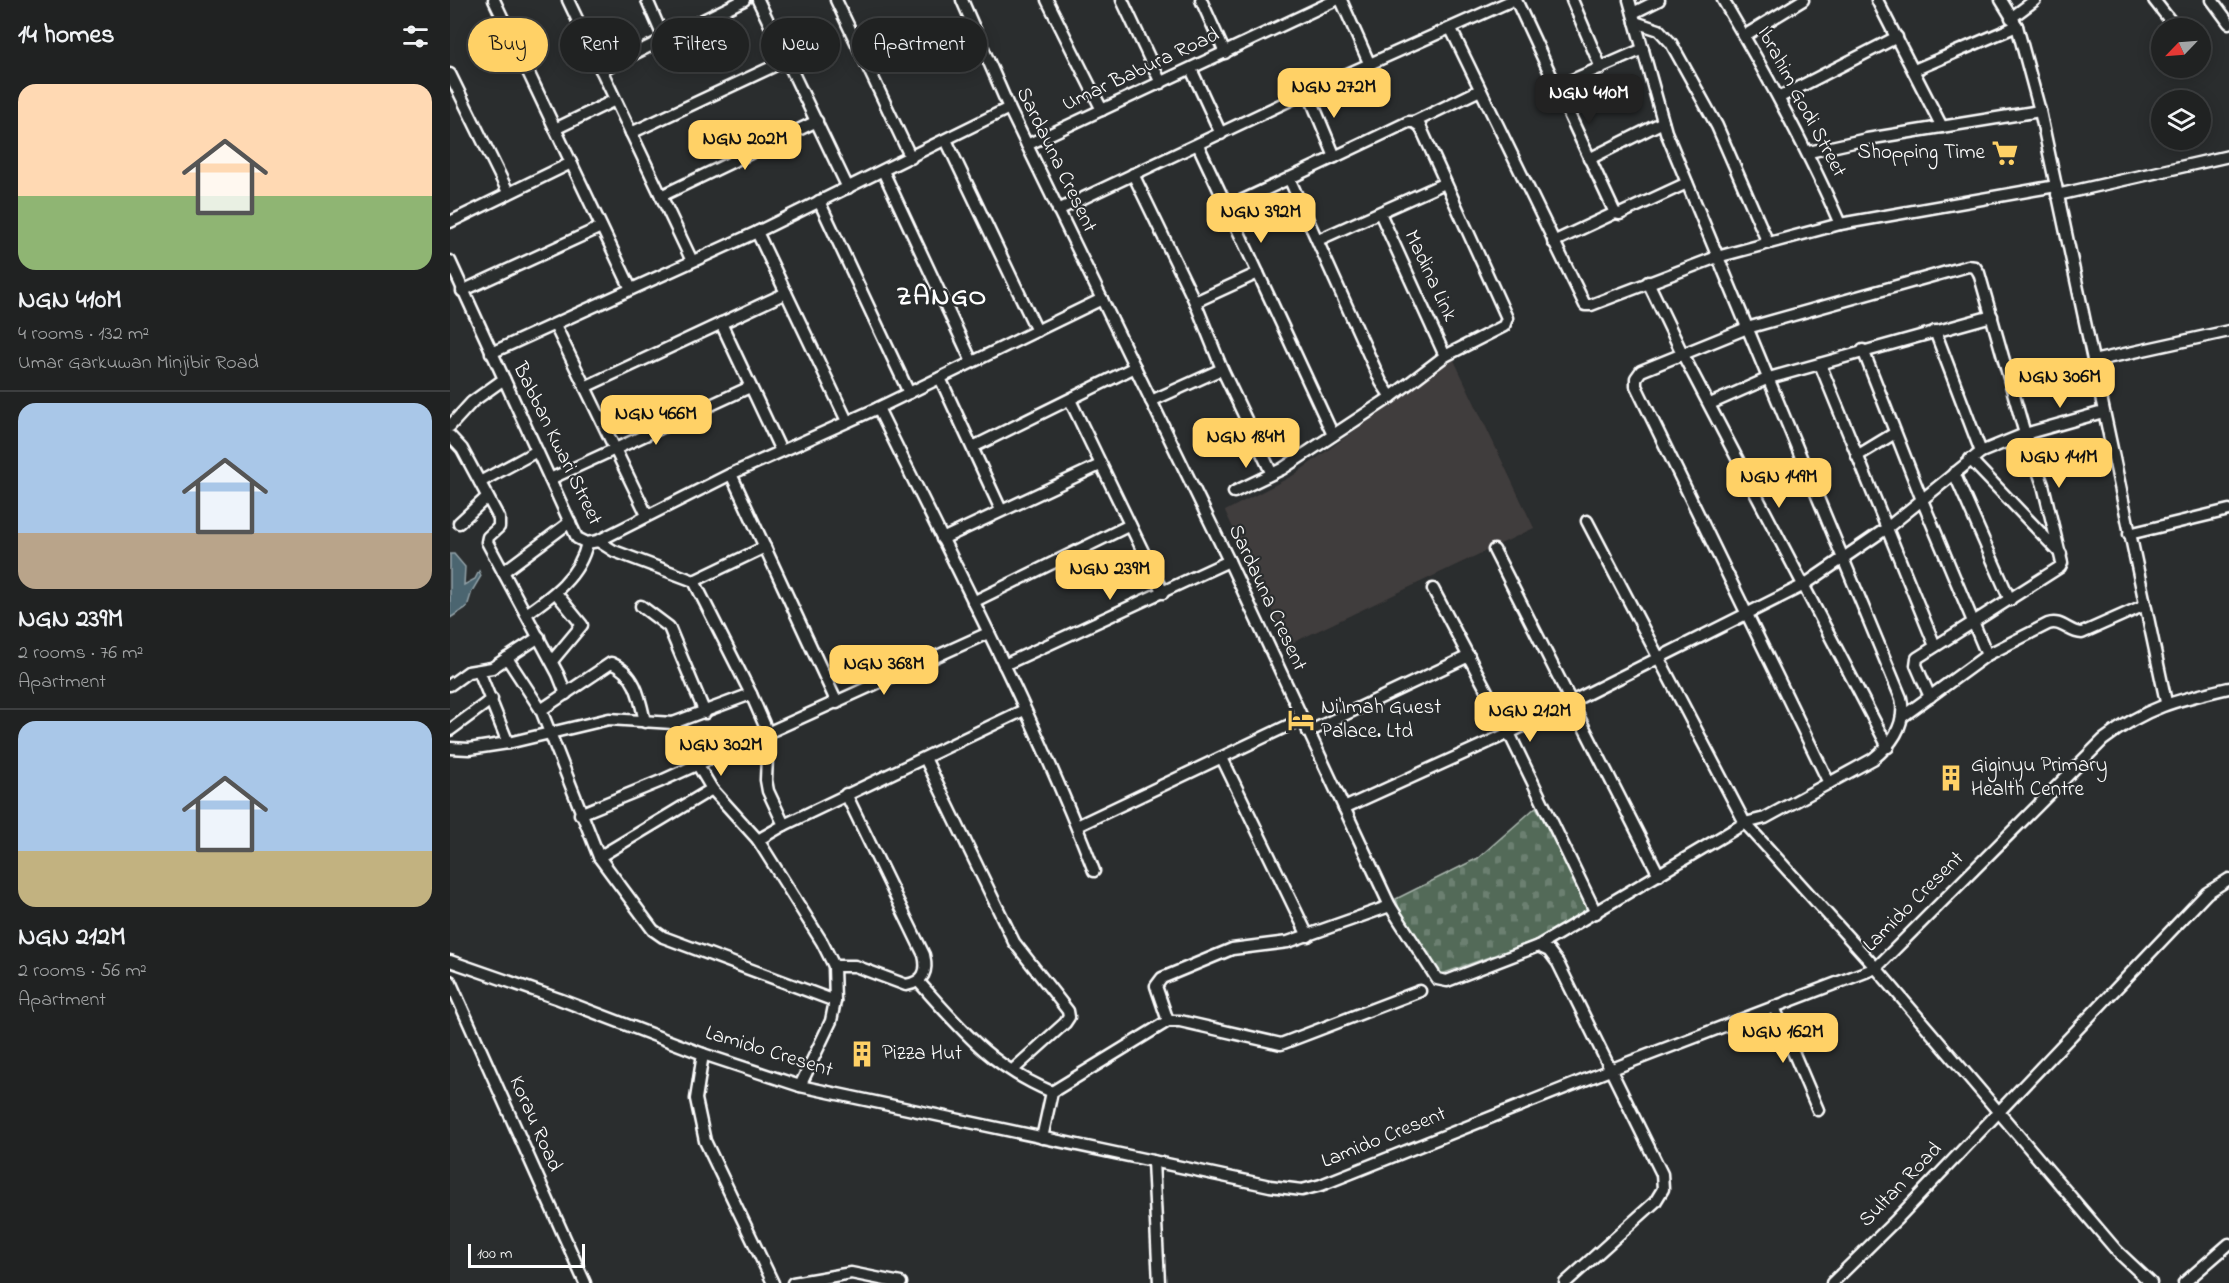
<!DOCTYPE html>
<meta charset="utf-8">
<style>
:root{--surface:#202222;--page:#282a2a;--text:#f1f3f6;--muted:#a2a4a5;--line:#3d3f40;--accent:#ffd166}
body{margin:0;font-family:"Indie Flower",sans-serif;background:var(--page);color:var(--text);height:100vh;display:flex;flex-direction:column;font-size:22px;white-space:nowrap}
*{box-sizing:border-box;margin:0}
p{font-size:20px;color:var(--muted)}
.icon{flex:none;width:33px;height:33px;fill:none;stroke:currentColor;stroke-width:2;stroke-linecap:round;stroke-linejoin:round}
.map{position:relative;flex:1;overflow:hidden}
.side{display:flex;flex-direction:column;background:var(--surface);width:450px}
.side>*{flex:none}
.hud{position:absolute;left:18px;top:18px;width:570px;height:54px;display:flex;gap:12px}
.needle{width:39px;rotate:245deg}
.buttons{position:absolute;left:1701px;top:18px;display:grid;gap:12px}
.buttons a{display:grid;place-items:center;width:60px;height:60px;border-radius:50%;background:var(--surface);box-shadow:0 3px 15px #0003,0 0 0 2px var(--line);font-size:30px}
.scale{position:absolute;left:18px;bottom:15px;width:117px;box-sizing:border-box;padding-left:6px;border:3px solid #fff;border-top:0;font-size:16px;line-height:21px;white-space:nowrap;color:#fff;-webkit-text-stroke:4px #2a2d2e;paint-order:stroke}
.price{position:absolute;translate:-50% -51px;padding:0 14px;border-radius:12px;background:var(--accent);color:#111;font-size:20px;line-height:39px;filter:drop-shadow(0 2px 3px #0008)}
.price::after{content:'';position:absolute;left:50%;top:36px;width:18px;height:14px;margin-left:-9px;background:inherit;clip-path:polygon(0 0,100% 0,50% 100%)}
.price.selected{background:#222;color:#fff}
ul{padding:0;list-style:none}
li{display:grid;align-content:center;gap:12px;height:318px;padding:0 18px}
li+li{border-top:2px solid var(--line)}
li span{display:grid;place-items:center;height:186px;border-radius:18px;color:#555}
li>.icon{margin-inline-start:auto}
span .icon{width:108px;height:108px;fill:#fffc;stroke-width:1}
li b{font-size:26px}
h2{display:flex;justify-content:space-between;align-items:center;height:72px;padding:0 18px;font-size:26px}
.pill{padding:0 21px;border-radius:27px;background:var(--surface);box-shadow:0 3px 15px #0003,0 0 0 2px var(--line);font-size:21px;line-height:54px}
.pill.selected{background:var(--accent);color:#111}
main{display:flex;flex:1;min-height:0}
.map>svg:first-child{display:block}
</style>
<main>
<section class="side">
<h2>14 homes<svg class="icon" aria-label="filters" viewBox="0 0 24 24"><path d="M4 7h16M4 17h16"/><circle cx="9" cy="7" r="2"/><circle cx="15" cy="17" r="2"/></svg></h2>
<ul>
<li><span style="background:linear-gradient(#ffd9b3 60%,#8fb573 0)"><svg class="icon" aria-label="home" viewBox="0 0 24 24"><path d="M3 11l9-7 9 7M6 9v11h12V9"/></svg></span><div><b>NGN 410M</b><p>4 rooms · 132 m²</p><p>Umar Garkuwan Minjibir Road</p></div></li>
<li><span style="background:linear-gradient(#a9c7e8 70%,#b9a48a 0)"><svg class="icon" aria-label="home" viewBox="0 0 24 24"><path d="M3 11l9-7 9 7M6 9v11h12V9"/></svg></span><div><b>NGN 239M</b><p>2 rooms · 76 m²</p><p>Apartment</p></div></li>
<li><span style="background:linear-gradient(#a9c7e8 70%,#c2b280 0)"><svg class="icon" aria-label="home" viewBox="0 0 24 24"><path d="M3 11l9-7 9 7M6 9v11h12V9"/></svg></span><div><b>NGN 212M</b><p>2 rooms · 56 m²</p><p>Apartment</p></div></li>
</ul>
</section>
<div class="map">
<svg width="1779" height="1283" viewBox="0 0 1779 1283">
<defs>
<pattern id="cemetery-stones" width="16" height="16" patternUnits="userSpaceOnUse" patternTransform="scale(1.5)"><rect width="16" height="16" fill="#526a58"/><path d="M2 7V4a2 2 0 0 1 4 0v3zM10 15v-3a2 2 0 0 1 4 0v3z" fill="#6c8071"/></pattern>
</defs>
<rect width="100%" height="100%" fill="#2a2d2e"/>
<filter id="ink" filterUnits="userSpaceOnUse"><feTurbulence type="fractalNoise" baseFrequency=".0167" numOctaves="2"/><feDisplacementMap in="SourceGraphic" scale="12" xChannelSelector="R" yChannelSelector="G"/><feConvolveMatrix kernelMatrix="1 2 1 2 8 2 1 2 1" color-interpolation-filters="sRGB"/></filter>
<g filter="url(#ink)">
<path fill="#403c3c" d="M 1003,358 L 1084,528 L 838,645 L 775,511 L 844,475 Z"/>
<path fill="url(#cemetery-stones)" stroke="#a8b4ac" stroke-width="1.5" d="M 1086,807 L 1142,909 L 1086,940 L 992,974 C 972,958 953,924 946,899 L 1028,858 Z"/>
<path fill="#4c6570" stroke="#94a3a9" stroke-width="1.5" d="M 0,554 L 4,554 L 15,567 L 14,585 L 25,579 L 29,571 L 31,576 L 22,591 L 17,607 L 0,618 Z"/>
<g fill="none" stroke-linecap="round" stroke-linejoin="round">
<g stroke="#fff" stroke-width="15">
<g id="minor">
<path d="M 44,0 L 181,289"/>
<path d="M 118,0 L 242,261"/>
<path d="M 197,0 L 214,39"/>
<path d="M 308,0 L 398,188"/>
<path d="M 386,0 L 461,158"/>
<path d="M 512,0 L 559,108 L 779,561 L 940,906 L 987,979 L 997,981 L 1088,946 L 1099,951 L 1108,963 L 1212,1174 L 1213,1189 L 1205,1202 L 1115,1283"/>
<path d="M 597,0 L 652,110"/>
<path d="M 672,0 L 711,83"/>
<path d="M 751,0 L 775,53"/>
<path d="M 891,0 L 920,65"/>
<path d="M 1066,0 L 1165,213 L 1170,214 L 1237,183"/>
<path d="M 1122,0 L 1151,68"/>
<path d="M 1273,0 C 1316,73 1356,146 1390,224"/>
<path d="M 1427,0 L 1492,127"/>
<path d="M 1551,0 L 1567,26 L 1590,111 L 1716,702"/>
<path d="M 1704,0 L 1726,28"/>
<path d="M 1762,0 L 1779,23"/>
<path d="M 1183,13 L 1209,0"/>
<path d="M 1561,18 L 1585,0"/>
<path d="M 1185,22 L 1209,30 L 1221,43 L 1267,126 L 1318,243"/>
<path d="M 1001,29 L 1135,305 L 1141,305 L 1267,257 L 1390,224 L 1606,186"/>
<path d="M 1294,36 L 1353,0"/>
<path d="M 741,69 L 771,134"/>
<path d="M 151,70 L 294,0"/>
<path d="M 1464,70 L 1567,26"/>
<path d="M 0,74 L 58,192"/>
<path d="M 1106,87 L 1193,49"/>
<path d="M 858,92 L 885,157"/>
<path d="M 1330,97 L 1447,37"/>
<path d="M 964,122 L 1030,90"/>
<path d="M 105,129 L 165,100"/>
<path d="M 181,133 L 337,60"/>
<path d="M 496,140 L 587,331"/>
<path d="M 577,145 L 886,0"/>
<path d="M 1359,152 L 1417,139 L 1590,111"/>
<path d="M 1139,159 L 1213,122"/>
<path d="M 433,171 L 522,362"/>
<path d="M 683,174 L 745,302 L 772,369 L 701,401"/>
<path d="M 1607,195 L 1779,156"/>
<path d="M 211,196 L 367,121"/>
<path d="M 369,201 L 459,393"/>
<path d="M 778,207 C 838,179 898,151 958,122 L 964,122 L 970,126 L 1057,318 L 1054,326 L 995,356 L 941,397 L 931,382 L 839,178"/>
<path d="M 608,210 L 868,87 L 1063,0"/>
<path d="M 930,213 L 995,356"/>
<path d="M 0,222 L 121,163"/>
<path d="M 307,232 L 397,421"/>
<path d="M 868,240 L 995,183"/>
<path d="M 1103,242 L 1165,213"/>
<path d="M 0,261 L 127,538 L 137,543 L 148,541 L 164,551 L 244,581 L 301,694 L 318,733 L 316,780 L 318,791 L 334,825 L 308,840 L 372,942 L 384,966 L 385,1001 L 381,1021 L 350,1086"/>
<path d="M 808,273 L 883,435"/>
<path d="M 1198,282 L 1232,353 L 1438,747"/>
<path d="M 12,291 L 151,227"/>
<path d="M 745,302 L 808,273 L 748,145"/>
<path d="M 271,323 L 331,451"/>
<path d="M 105,325 L 197,515"/>
<path d="M 1485,331 L 1531,452"/>
<path d="M 1413,350 L 1472,500 L 1537,655"/>
<path d="M 41,353 L 307,232 L 559,108"/>
<path d="M 1643,361 L 1779,331"/>
<path d="M 1370,364 L 1485,646"/>
<path d="M 772,369 L 821,472"/>
<path d="M 490,378 L 551,510"/>
<path d="M 135,387 L 336,293"/>
<path d="M 620,400 L 713,593"/>
<path d="M 1260,404 L 1319,378 L 1542,316"/>
<path d="M 428,408 C 502,560 583,712 644,871"/>
<path d="M 0,426 L 22,402 L 54,379"/>
<path d="M 0,436 L 12,449 L 49,518 L 49,527 L 38,537 L 37,542 L 108,674 L 116,694"/>
<path d="M 523,447 L 685,367"/>
<path d="M 1407,456 L 1445,433"/>
<path d="M 1520,459 L 1611,554"/>
<path d="M 1504,473 L 1560,600"/>
<path d="M 281,474 L 387,703"/>
<path d="M 100,479 L 300,387"/>
<path d="M 30,482 L 87,451"/>
<path d="M 784,492 L 832,469 L 941,397"/>
<path d="M 1137,521 L 1295,823 L 1426,968 L 1667,1251 L 1701,1283"/>
<path d="M 9,523 L 37,497"/>
<path d="M 1679,534 L 1779,510"/>
<path d="M 492,539 L 650,465"/>
<path d="M 148,541 L 281,474 L 428,408 L 652,299"/>
<path d="M 1044,550 L 1209,875"/>
<path d="M 53,572 L 120,522"/>
<path d="M 244,581 L 315,547"/>
<path d="M 983,589 L 1059,733 L 1146,913"/>
<path d="M 523,602 L 680,525"/>
<path d="M 191,606 L 219,627 L 255,713"/>
<path d="M 76,614 C 102,596 130,576 137,543"/>
<path d="M 57,658 L 91,710 L 149,857 L 203,930 L 213,937 L 385,1001"/>
<path d="M 102,661 L 132,625 L 106,593"/>
<path d="M 554,665 L 779,561"/>
<path d="M 29,671 L 58,743"/>
<path d="M 0,685 L 18,672 L 42,668 L 89,637"/>
<path d="M 91,710 L 161,663 C 186,673 190,699 195,722"/>
<path d="M 1452,717 L 1537,655 L 1598,624 C 1611,619 1619,633 1632,633 L 1695,605"/>
<path d="M 223,723 L 262,789 L 308,840"/>
<path d="M 0,730 L 42,699"/>
<path d="M 858,732 L 1019,656"/>
<path d="M 0,748 L 19,749 L 58,743 L 159,719 L 223,723 L 301,694"/>
<path d="M 475,758 L 564,942 L 618,1011 L 619,1017 L 615,1023 L 565,1068 L 565,1071"/>
<path d="M 772,758 L 858,936"/>
<path d="M 1379,783 L 1186,386 L 1186,378 L 1191,371 L 1297,328 L 1518,266 L 1525,267 L 1529,273 L 1575,434 L 1593,485 L 1612,563 L 1610,567 L 1467,658 L 1466,665 L 1480,697"/>
<path d="M 894,808 L 1059,733 L 1354,585 L 1437,528 L 1531,452 L 1575,434 L 1653,412"/>
<path d="M 130,814 L 211,781 L 538,633"/>
<path d="M 334,825 L 574,710"/>
<path d="M 627,826 L 852,719"/>
<path d="M 149,857 L 262,789"/>
<path d="M 1088,946 L 1295,823 L 1315,818 L 1423,759 C 1442,744 1457,724 1451,698 L 1216,132 L 1179,0"/>
<path d="M 0,961 L 109,999 L 253,1054 L 350,1086 L 820,1186 L 852,1190 L 871,1185 L 1180,1062 L 1426,968 L 1653,740 C 1696,707 1727,700 1779,688"/>
<path d="M 384,966 L 405,966 L 456,985 C 474,982 478,971 474,955 L 396,794"/>
<path d="M 0,981 L 135,1283"/>
<path d="M 468,981 C 512,1030 540,1066 602,1092"/>
<path d="M 1324,1007 L 1368,1110"/>
<path d="M 718,1021 L 706,986 L 712,978 L 782,949 L 838,942 L 940,906"/>
<path d="M 253,1054 L 246,1099 L 255,1141 L 323,1283"/>
<path d="M 592,1138 L 602,1092 L 718,1021 L 730,1021 L 831,1044 L 970,991"/>
<path d="M 703,1161 L 709,1283"/>
<path d="M 343,1283 L 401,1273 L 451,1283"/>
<path d="M 1382,1283 L 1446,1220 L 1757,893 L 1779,879"/>
<path d="M 1734,1283 L 1779,1244"/>
</g>
</g>
<use href="#minor" stroke="#2a2d2e" stroke-width="10"/>
</g>
</g>
<defs>
<g id="supermarket-bare" transform="scale(2.07)"><path d="M-6-5.5h2.5l.6 2H6L4.5 2H-2.5L-4.4-4H-6ZM-1.5 3.2a1.3 1.3 0 1 0 .1 0ZM3 3.2a1.3 1.3 0 1 0 .1 0Z" fill="#ffd166" stroke="#2a2d2e" stroke-width="2.5" paint-order="stroke"/></g>
<g id="hotel-bare" transform="scale(2.07)"><path d="M-6-4.5h1.5V1H6V5H4.5V3h-9V5H-6ZM-4 0a1.8 1.8 0 1 1 3.6 0ZM.5 0V-2.5h3Q6-2.5 6 0Z" fill="#ffd166" stroke="#2a2d2e" stroke-width="2.5" paint-order="stroke"/></g>
<g id="building-bare" transform="scale(2.07)"><path d="M-4-6H4V6H1V3H-1V6H-4ZM-2.5-4.3h1.7v1.8h-1.7ZM.8-4.3h1.7v1.8H.8ZM-2.5-1h1.7V.8h-1.7ZM.8-1h1.7V.8H.8Z" fill="#ffd166" stroke="#2a2d2e" stroke-width="2.5" paint-order="stroke"/></g>
</defs>
<g fill-rule="evenodd">
<use href="#supermarket-bare" x="1555" y="153"/>
<use href="#hotel-bare" x="851" y="720"/>
<use href="#building-bare" x="1501" y="778"/>
<use href="#building-bare" x="412" y="1054"/>
</g>
<g text-anchor="middle" dominant-baseline="central" stroke-width="4.5" stroke-linejoin="round" paint-order="stroke">
<g font-size="21" fill="#fff" stroke="#2a2d2e">
<text transform="translate(691 70) rotate(-25)">Umar Babura Road</text>
<text transform="translate(1351 102) rotate(62)">Ibrahim Godi Street</text>
<text transform="translate(606 160) rotate(64)">Sardauna Cresent</text>
<text transform="translate(980 276) rotate(65)">Madina Link</text>
<text transform="translate(107 444) rotate(64)">Babban Kwari Street</text>
<text transform="translate(817 598) rotate(65)">Sardauna Cresent</text>
<text transform="translate(1464 902) rotate(-45)">Lamido Cresent</text>
<text transform="translate(319 1052) rotate(17)">Lamido Cresent</text>
<text transform="translate(85 1124) rotate(66)">Korau Road</text>
<text transform="translate(934 1138) rotate(-22)">Lamido Cresent</text>
<text transform="translate(1451 1185) rotate(-46)">Sultan Road</text>
</g>
<g font-size="21" fill="#fff" stroke="#2a2d2e" text-anchor="start">
<text x="1535" y="153" text-anchor="end">Shopping Time</text>
<text x="871" y="708">Ni'Imah Guest<tspan x="871" dy="24">Palace. Ltd</tspan></text>
<text x="1521" y="766">Giginyu Primary<tspan x="1521" dy="24">Health Centre</tspan></text>
<text x="432" y="1054">Pizza Hut</text>
</g>
<g font-size="27" font-weight="bold" letter-spacing="1.5" fill="#fff" stroke="#2a2d2e">
<text x="492" y="297">ZANGO</text>
</g>
</g>
</svg>
<div class="buttons">
<a><svg class="needle" viewBox="-14 -14 28 28"><path d="M0-13l5 13h-10z" fill="#e53935"/><path d="M0 13l5-13h-10z" fill="#a2a4a5"/></svg></a>
<a><svg class="icon" aria-label="layers" viewBox="0 0 24 24"><path d="M12 4l9 5-9 5-9-5zM3 14l9 5 9-5"/></svg></a>
</div>
<div class="scale">100 m</div>
<b class="price" style="left:884px;top:119px">NGN 272M</b>
<b class="price selected" style="left:1139px;top:125px">NGN 410M</b>
<b class="price" style="left:295px;top:171px">NGN 202M</b>
<b class="price" style="left:811px;top:244px">NGN 392M</b>
<b class="price" style="left:1610px;top:409px">NGN 306M</b>
<b class="price" style="left:206px;top:446px">NGN 466M</b>
<b class="price" style="left:796px;top:469px">NGN 184M</b>
<b class="price" style="left:1609px;top:489px">NGN 141M</b>
<b class="price" style="left:1329px;top:509px">NGN 149M</b>
<b class="price" style="left:660px;top:601px">NGN 239M</b>
<b class="price" style="left:434px;top:696px">NGN 368M</b>
<b class="price" style="left:1080px;top:743px">NGN 212M</b>
<b class="price" style="left:271px;top:777px">NGN 302M</b>
<b class="price" style="left:1333px;top:1064px">NGN 162M</b>
<div class="hud">
<a class="pill selected">Buy</a>
<a class="pill">Rent</a>
<a class="pill">Filters</a>
<a class="pill">New</a>
<a class="pill">Apartment</a>
</div>
</div>
</main>
